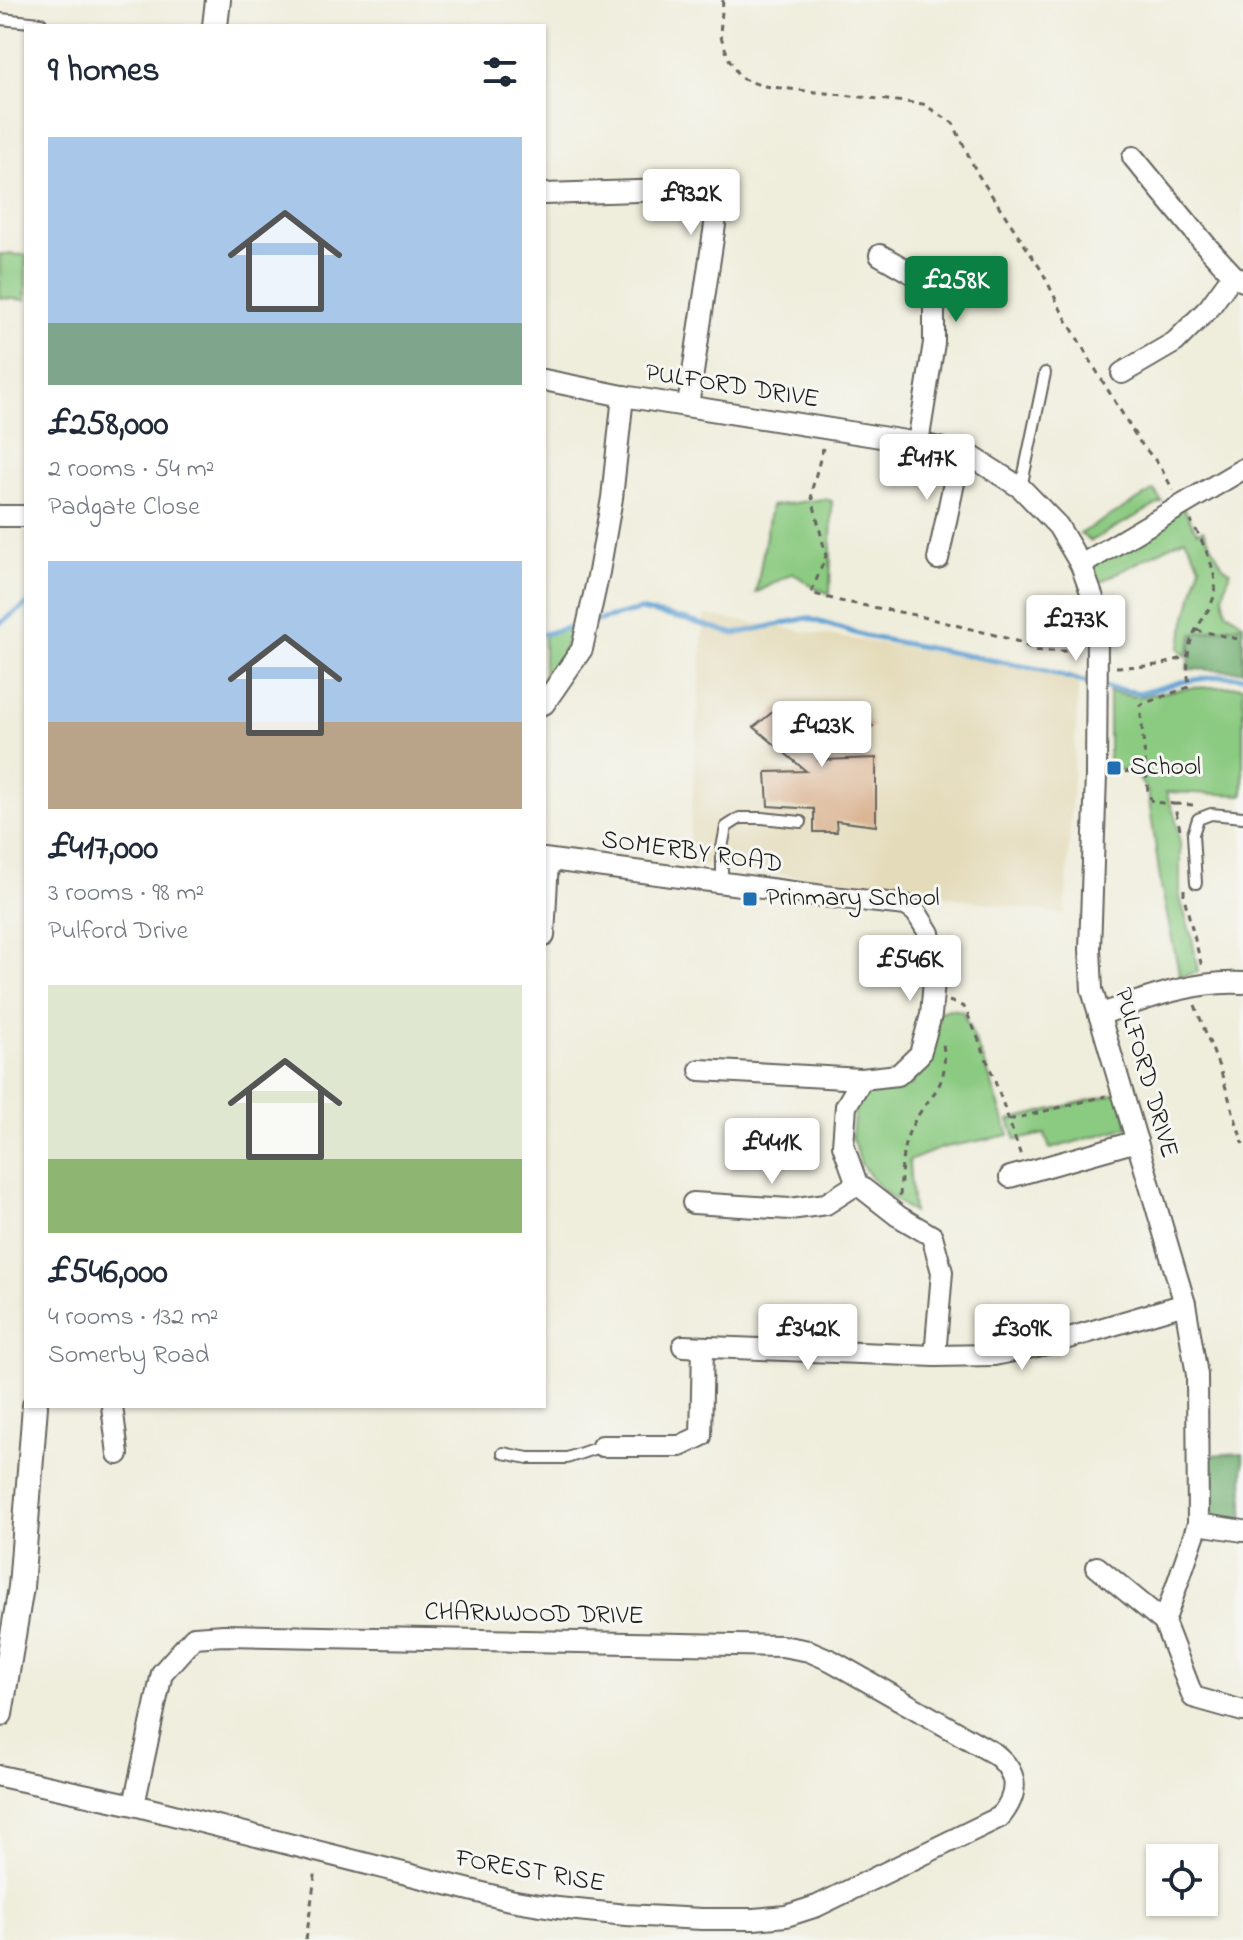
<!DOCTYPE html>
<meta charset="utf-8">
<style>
:root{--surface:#fff;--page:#f2f2f3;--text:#1f2937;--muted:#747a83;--accent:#0b8043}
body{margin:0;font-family:"Indie Flower",sans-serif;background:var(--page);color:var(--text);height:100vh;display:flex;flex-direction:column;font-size:30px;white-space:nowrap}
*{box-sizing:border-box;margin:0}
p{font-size:26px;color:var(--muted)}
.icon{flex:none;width:44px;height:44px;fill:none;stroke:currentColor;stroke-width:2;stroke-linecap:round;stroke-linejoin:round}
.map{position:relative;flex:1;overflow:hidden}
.details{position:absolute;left:24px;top:24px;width:522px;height:1384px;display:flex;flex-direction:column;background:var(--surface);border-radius:0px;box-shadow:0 2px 6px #0004}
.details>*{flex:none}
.buttons{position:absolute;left:1146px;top:1844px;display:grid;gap:16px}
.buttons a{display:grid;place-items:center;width:72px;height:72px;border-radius:0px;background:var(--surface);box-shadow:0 2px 6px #0004;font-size:40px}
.price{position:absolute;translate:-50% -68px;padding:0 18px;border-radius:8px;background:#fff;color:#222;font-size:26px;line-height:52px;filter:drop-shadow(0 2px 4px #0008)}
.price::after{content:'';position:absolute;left:50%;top:48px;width:24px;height:18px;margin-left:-12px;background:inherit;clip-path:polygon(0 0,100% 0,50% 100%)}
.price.on{background:var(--accent);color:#fff}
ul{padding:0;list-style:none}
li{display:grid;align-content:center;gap:16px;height:424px;padding:0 24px}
li span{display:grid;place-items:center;height:248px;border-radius:0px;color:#555}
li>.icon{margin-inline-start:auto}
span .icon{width:144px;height:144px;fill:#fffc;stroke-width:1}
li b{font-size:34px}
h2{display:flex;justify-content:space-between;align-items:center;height:96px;padding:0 24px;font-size:34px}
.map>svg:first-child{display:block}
</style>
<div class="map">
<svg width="1243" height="1940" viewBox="0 0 1243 1940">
<rect width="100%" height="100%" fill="#f6f6f2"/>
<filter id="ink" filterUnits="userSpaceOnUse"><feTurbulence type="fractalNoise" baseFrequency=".0125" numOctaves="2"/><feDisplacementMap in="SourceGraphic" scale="16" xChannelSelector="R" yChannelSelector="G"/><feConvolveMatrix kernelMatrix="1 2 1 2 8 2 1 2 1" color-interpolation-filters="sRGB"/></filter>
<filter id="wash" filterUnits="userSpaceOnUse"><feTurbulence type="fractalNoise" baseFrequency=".006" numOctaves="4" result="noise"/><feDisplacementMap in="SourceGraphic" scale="32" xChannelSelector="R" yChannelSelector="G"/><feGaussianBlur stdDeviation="1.8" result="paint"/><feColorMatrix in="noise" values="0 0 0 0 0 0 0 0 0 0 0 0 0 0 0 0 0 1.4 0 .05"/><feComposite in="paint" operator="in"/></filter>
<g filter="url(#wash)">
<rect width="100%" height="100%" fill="#efeddb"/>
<path fill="#e4dbba" d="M 704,615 L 1079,676 L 1065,915 L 861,883 L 688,864 Z"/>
<g fill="#8bca81" stroke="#54734e" stroke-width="2">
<path d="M 0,254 L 26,255 L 26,300 L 0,298 Z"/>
<path d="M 1154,490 L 1162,502 L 1091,541 L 1080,534 Z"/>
<path d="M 824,499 L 832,501 L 830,594 L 813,587 L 793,573 L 756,593 L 771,506 Z"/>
<path d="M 1182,506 L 1197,532 L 1203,530 L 1223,566 L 1230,571 L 1223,596 L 1226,611 L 1243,623 L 1243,624 L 1194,634 L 1186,656 L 1179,649 L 1200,565 L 1185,538 L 1092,586 L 1081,565 Z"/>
<path d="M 572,627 L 551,682 L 544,677 L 544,634 Z"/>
<path d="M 1243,686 L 1243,795 L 1166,792 L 1175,816 L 1180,844 L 1180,898 L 1192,938 L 1198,972 L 1180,977 L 1161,886 L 1148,792 L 1132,769 L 1109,770 L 1109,692 L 1137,697 L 1188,688 Z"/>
<path d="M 950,1009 L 962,1011 L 983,1058 L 1009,1135 L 941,1148 L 909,1161 L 913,1213 L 883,1191 L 861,1164 L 852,1137 L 855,1106 L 867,1092 L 911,1085 L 933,1053 L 939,1012 Z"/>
<path d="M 1122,1092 L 1128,1127 L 1050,1149 L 1045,1134 L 1016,1140 L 1009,1120 Z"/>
</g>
<g fill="#70ae6f" stroke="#466546" stroke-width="2">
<path d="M 1243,624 L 1243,671 L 1187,669 L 1193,634 Z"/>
<path d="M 1243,1453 L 1243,1518 L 1203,1515 L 1207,1455 Z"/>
</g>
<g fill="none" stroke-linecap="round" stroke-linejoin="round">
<g stroke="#61a1d3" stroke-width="5">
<path d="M 595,621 L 640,610 L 683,619 L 735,634 L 807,618 L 865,636 L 1038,669 L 1091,684"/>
<path d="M 0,623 L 26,605"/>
<path d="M 544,634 L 582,624"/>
<path d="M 1101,687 L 1141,693 L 1181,682 L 1220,676 L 1243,677"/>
</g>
</g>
<g id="blocks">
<path fill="#d7aa85" d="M 785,702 L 805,721 L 816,717 L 835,723 L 854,706 L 873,726 L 820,760 L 876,758 L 876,826 L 836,821 L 837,832 L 814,832 L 814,809 L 768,806 L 766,772 L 806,771 L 754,727 Z"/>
</g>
</g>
<g filter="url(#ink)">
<use href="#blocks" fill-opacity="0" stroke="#66655f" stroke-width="2"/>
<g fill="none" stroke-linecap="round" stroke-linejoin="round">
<g stroke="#66655f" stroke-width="14">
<g id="service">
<path d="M 0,19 L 41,23"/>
<path d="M 1021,488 L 1045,373"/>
<path d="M 722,883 L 722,848 L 726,827 L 740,818 L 762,818 L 801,822"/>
<path d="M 1196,883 L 1193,834 L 1198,819 L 1211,814 L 1243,817"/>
<path d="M 503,1453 L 528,1458 L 567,1458 L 602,1446"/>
</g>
</g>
<g stroke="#66655f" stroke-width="24">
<g id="minor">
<path d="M 1133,157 L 1209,249 L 1233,275 L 1243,281"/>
<path d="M 544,194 L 669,190 L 690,191 L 703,199 L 716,218 L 688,406"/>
<path d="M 880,255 L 934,286 L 934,343 L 918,443"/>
<path d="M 1122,373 L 1175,342 L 1209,308 L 1233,275"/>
<path d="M 544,380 L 623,396 L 918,443 L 971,456 L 1021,488 L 1058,526 L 1081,565 L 1093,598 L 1097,637 L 1096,775 L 1090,949 L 1092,990 L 1185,1304 L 1197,1375 L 1198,1524 L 1164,1622 L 1193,1697 L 1243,1711"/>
<path d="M 0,516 L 26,516"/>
<path d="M 938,559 L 960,454"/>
<path d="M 1081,565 L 1243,469"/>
<path d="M 544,704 L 582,649 L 599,572 L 612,498 L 623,396"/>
<path d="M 544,859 L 823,896 L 906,905 L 916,912 L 929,933 L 935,969 L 931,1015 L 920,1054 L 898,1075 L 862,1079 L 846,1106 L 843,1145 L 857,1184 L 898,1216 L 932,1236 L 942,1272 L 935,1356"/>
<path d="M 544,936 L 548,860"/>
<path d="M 1099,1015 C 1145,999 1194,980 1243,983"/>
<path d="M 700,1070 L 862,1079"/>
<path d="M 1010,1177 L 1137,1141"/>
<path d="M 693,1203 L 790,1209 L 826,1204 L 857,1184"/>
<path d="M 683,1346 L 935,1356 L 994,1355 L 1052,1343 L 1185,1304"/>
<path d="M 112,1406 L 118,1454"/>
<path d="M 602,1446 L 680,1446 L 701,1436 L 703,1347"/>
<path d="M 1198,1524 L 1243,1531"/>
<path d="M 1097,1567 L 1164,1622"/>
<path d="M 0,1776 L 134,1805 L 510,1900 L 558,1908 L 626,1915 L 702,1919 L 754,1919 L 786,1916 L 817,1906 L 1000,1817 C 1019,1794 1019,1773 995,1754 L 832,1661 L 809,1651 L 782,1646 L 224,1635 L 194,1637 L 162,1673 L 134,1805"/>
</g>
</g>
<g stroke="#66655f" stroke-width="28">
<g id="tertiary">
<path d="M 215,26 L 218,0"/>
<path d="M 0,1714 L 21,1587 L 35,1406"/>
</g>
</g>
<g stroke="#66655f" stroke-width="3" stroke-dasharray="6 6" stroke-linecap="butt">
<path d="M 723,0 L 720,34 L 729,59 L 740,78 L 763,86 L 923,104 L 953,123 L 977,173 L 1042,271 L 1062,312 L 1100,377 L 1139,441 L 1160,466 L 1173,490"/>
<path d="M 823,448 L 811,493 L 826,556 L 811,593 L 840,601 L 915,615 L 999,636 L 1019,642 L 1037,651 L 1080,651"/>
<path d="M 1196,630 L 1243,640"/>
<path d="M 1116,667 C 1145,666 1161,668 1188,655"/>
<path d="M 1113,773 L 1145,770"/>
<path d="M 1175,804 L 1195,805"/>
<path d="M 1180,829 L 1174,804 L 1152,802 L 1148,792 L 1140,705 L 1189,687 C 1187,668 1186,648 1195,631 C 1203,618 1212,607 1215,592 C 1218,571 1201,538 1191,521"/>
<path d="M 1184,889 L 1184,897 L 1202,967"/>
<path d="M 949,1001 L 964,1007 C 987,1055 1004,1106 1021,1156"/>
<path d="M 1195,1005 L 1221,1072 L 1243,1144"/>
<path d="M 1009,1120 L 1106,1096"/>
<path d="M 900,1196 C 902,1174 900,1149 911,1128 C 929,1091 950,1091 943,1044"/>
<path d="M 306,1940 L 316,1869"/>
</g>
<use href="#service" stroke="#fff" stroke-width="10"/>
<use href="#minor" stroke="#fff" stroke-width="20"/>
<use href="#tertiary" stroke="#fff" stroke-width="24"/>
</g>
</g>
<g fill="#1f6fb2" stroke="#f6f6f2" stroke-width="3">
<rect x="1106" y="760" width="16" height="16" rx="4"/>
<rect x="742" y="891" width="16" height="16" rx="4"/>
</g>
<g text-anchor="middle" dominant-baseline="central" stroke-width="6" stroke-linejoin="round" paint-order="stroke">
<g font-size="26" fill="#1c1c1c" stroke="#f6f6f2">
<text transform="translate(732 387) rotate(9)">PULFORD DRIVE</text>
<text transform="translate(692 853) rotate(8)">SOMERBY ROAD</text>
<text transform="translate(1145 1073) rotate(74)">PULFORD DRIVE</text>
<text transform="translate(534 1615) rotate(1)">CHARNWOOD DRIVE</text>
<text transform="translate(530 1872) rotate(10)">FOREST RISE</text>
</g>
<g font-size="26" fill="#1c1c1c" stroke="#f6f6f2" text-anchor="start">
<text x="1130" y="768">School</text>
<text x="766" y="899">Prinmary School</text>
</g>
</g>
</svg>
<div class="buttons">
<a><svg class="icon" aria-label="locate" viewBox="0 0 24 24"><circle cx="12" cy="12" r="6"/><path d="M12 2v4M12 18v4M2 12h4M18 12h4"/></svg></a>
</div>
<b class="price" style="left:691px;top:237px">£932K</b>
<b class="price on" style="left:956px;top:324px">£258K</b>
<b class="price" style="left:927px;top:502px">£417K</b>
<b class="price" style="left:1076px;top:663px">£273K</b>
<b class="price" style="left:822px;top:769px">£423K</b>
<b class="price" style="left:910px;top:1003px">£546K</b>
<b class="price" style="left:772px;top:1186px">£441K</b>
<b class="price" style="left:808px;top:1372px">£342K</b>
<b class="price" style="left:1022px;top:1372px">£309K</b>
<section class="details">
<h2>9 homes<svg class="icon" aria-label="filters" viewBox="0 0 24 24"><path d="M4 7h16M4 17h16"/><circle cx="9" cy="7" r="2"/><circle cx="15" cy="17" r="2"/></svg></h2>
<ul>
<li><span style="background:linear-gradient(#a9c7e8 75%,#7fa58c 0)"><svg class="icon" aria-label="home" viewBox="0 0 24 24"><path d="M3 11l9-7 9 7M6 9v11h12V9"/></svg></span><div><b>£258,000</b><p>2 rooms · 54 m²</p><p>Padgate Close</p></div></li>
<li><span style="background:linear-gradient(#a9c7e8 65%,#b9a48a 0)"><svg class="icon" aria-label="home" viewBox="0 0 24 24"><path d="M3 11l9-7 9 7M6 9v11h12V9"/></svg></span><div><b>£417,000</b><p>3 rooms · 98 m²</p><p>Pulford Drive</p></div></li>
<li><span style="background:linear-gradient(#dfe7d0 70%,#8fb573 0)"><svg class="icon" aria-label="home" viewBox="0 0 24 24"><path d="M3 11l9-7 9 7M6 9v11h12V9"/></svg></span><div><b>£546,000</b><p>4 rooms · 132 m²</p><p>Somerby Road</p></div></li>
</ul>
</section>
</div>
